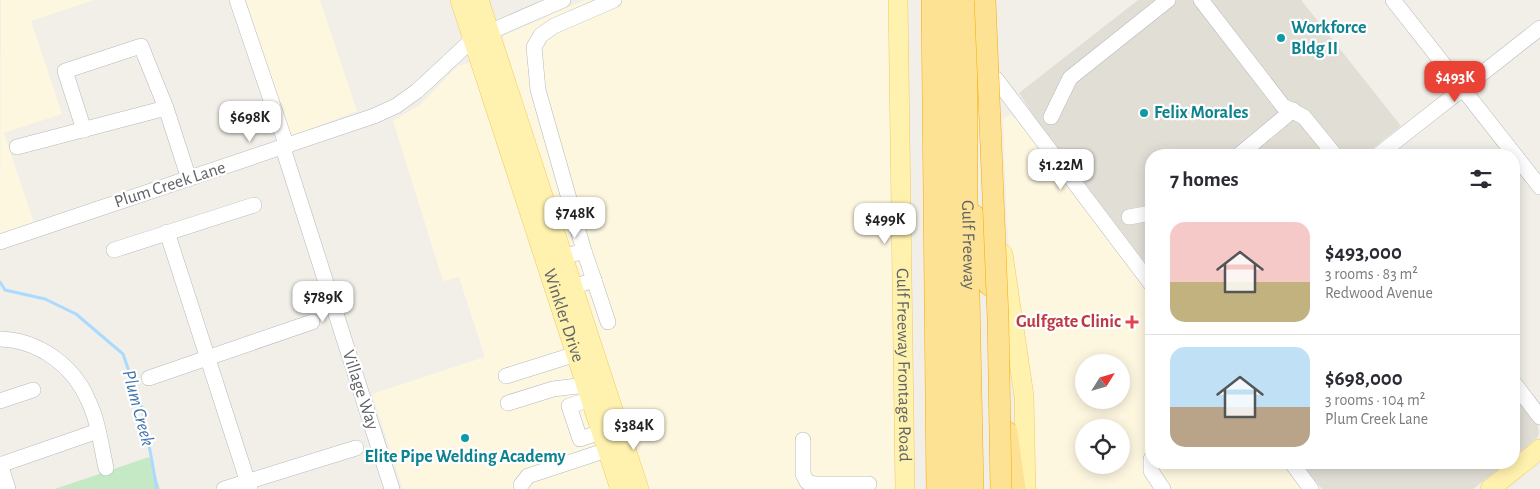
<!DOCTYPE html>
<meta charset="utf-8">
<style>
:root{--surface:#fff;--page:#f2f2f3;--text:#2b2b33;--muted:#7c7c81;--line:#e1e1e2;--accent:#ea4335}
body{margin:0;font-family:"Alegreya Sans",sans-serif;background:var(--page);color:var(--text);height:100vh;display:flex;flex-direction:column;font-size:19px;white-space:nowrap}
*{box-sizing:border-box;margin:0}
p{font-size:16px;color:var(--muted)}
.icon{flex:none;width:28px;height:28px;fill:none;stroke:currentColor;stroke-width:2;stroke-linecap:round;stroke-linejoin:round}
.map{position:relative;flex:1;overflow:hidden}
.sheet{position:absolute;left:1145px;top:149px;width:375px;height:320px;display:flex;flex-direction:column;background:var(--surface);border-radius:20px;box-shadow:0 2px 12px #0003}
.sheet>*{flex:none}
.needle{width:32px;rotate:53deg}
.buttons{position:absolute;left:1075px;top:354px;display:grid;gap:10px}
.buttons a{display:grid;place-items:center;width:55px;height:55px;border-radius:50%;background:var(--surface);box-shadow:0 2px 12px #0003;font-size:25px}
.price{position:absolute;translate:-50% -42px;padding:0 11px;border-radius:10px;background:#fff;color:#222;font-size:16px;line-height:32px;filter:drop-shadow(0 1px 2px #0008)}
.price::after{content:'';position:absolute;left:50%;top:30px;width:15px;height:11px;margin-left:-8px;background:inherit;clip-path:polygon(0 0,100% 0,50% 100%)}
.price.selected{background:var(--accent);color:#fff}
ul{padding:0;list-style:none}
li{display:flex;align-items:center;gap:15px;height:125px;padding:0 25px}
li+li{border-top:1px solid var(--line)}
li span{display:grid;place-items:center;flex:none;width:140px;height:100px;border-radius:15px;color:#555}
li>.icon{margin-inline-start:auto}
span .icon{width:60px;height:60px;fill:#fffc;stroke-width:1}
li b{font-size:21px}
h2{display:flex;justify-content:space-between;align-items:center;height:60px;padding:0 25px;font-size:21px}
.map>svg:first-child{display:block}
</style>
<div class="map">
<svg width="1540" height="489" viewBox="0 0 1540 489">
<rect width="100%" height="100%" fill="#f1efe8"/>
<g fill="#fef7e0" fill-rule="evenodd">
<path d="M 1,0 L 94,0 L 31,21 L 62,114 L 4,133 L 34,223 L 0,235 Z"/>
<path d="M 241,0 L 320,0 L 357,111 L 287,138 Z"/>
<path d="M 585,0 L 889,0 L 895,489 L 646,489 L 502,44 L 502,38 L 505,35 Z"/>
<path d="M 470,63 L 474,65 L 614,489 L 403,489 L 372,394 L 485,357 L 459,277 L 443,281 L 393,121 L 420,105 L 458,66 Z"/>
<path d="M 1009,115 L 1017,120 L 1151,294 L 1151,462 L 1283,463 L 1303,489 L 1031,489 L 1007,223 L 1003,120 ZM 1084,362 L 1121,362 L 1121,400 L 1084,400 ZM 1084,428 L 1121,428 L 1121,465 L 1084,465 Z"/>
</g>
<g fill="#e1ded6">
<path d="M 1138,0 L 1301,0 L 1401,126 L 1364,155 L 1151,155 L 1151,270 L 1035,118 L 1019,93 Z"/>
<path d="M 1514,390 L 1537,422 L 1539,433 L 1537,438 L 1514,457 Z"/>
<path d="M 1301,463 L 1507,463 L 1473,489 L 1322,489 Z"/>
</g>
<path fill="#c5e8c5" d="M 149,457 L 160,489 L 55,489 Z"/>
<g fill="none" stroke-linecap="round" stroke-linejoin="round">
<path stroke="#aadaff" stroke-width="3" d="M 0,282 L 5,290 L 45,299 L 76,314 L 123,354 L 143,412 L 157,489"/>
<g stroke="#b5b8bc" stroke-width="16">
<g id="minor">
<path d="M 237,0 L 287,147"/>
<path d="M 1201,0 L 1283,106 L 1304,117 L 1335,155"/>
<path d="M 1393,0 L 1540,187"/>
<path d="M 996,79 L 1151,284"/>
<path d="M 1051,117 L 1070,78 L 1168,0"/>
<path d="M 84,130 L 65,71 L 141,46 L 166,108"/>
<path d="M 17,147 L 166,108 L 189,179"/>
<path d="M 283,148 L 392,489"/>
<path d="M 1239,155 L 1293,110"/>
<path d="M 1378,155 L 1540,28"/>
<path d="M 1129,217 L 1151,213"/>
<path d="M 167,232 L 250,489"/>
<path d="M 0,242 L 374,116 L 396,106 L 417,91 L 473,39 L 563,0"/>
<path d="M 114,250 L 254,205"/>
<path d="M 584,251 L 538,90 L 534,47 L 541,35 L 554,26 L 614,0"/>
<path d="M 563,257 L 584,251 L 594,280"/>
<path d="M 573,287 L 594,280 L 608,322"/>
<path d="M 0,339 C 38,340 73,365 88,400 C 98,420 101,445 106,468"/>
<path d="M 506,376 L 576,354"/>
<path d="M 149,378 L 312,322"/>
<path d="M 1514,383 L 1540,417"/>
<path d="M 591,399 L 569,406 L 580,439 L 601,432"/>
<path d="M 0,401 L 33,390"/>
<path d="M 508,403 L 553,389 L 586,385"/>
<path d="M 803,440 L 803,474 L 807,482 L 815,484 L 869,484"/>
<path d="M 1151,459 L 1151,471 L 1163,489"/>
<path d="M 1291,462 L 1311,489"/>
<path d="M 0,464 L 8,489"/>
<path d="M 0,465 L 98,431"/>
<path d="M 521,485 L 528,476 L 607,450"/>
<path d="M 224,489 L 356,448"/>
</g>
</g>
<g stroke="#f2c960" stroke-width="20">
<g id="major">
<path id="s1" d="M 460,0 L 620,489"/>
<path d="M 479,0 L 639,489"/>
<path id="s2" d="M 898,0 L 905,489"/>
<path d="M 1003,254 L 1024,396 L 1026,489"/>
<path d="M 1490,489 L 1540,449"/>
</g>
</g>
<g stroke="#f9ab00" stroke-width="22">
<g id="highway">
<path d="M 932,0 L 937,489"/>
<path d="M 949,0 L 955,489"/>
<path id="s3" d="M 967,0 L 967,199 L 973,489"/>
<path d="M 974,215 L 982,237 L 989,285"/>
<path d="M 1007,432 L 1015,489"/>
</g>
</g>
<use href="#minor" stroke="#fff" stroke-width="15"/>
<use href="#major" stroke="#fff2af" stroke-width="19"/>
<use href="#highway" stroke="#fde293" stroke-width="21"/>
<g stroke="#f9ab00" stroke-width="22" stroke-linecap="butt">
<path id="highway-bridge" d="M 985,0 L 998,318 L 1001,489"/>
</g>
<use href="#highway-bridge" stroke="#fde293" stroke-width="21"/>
</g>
<g fill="#0f9aa8" stroke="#fff" stroke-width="2">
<circle cx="1281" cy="38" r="5"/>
<circle cx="1144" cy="113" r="5"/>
<circle cx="465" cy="438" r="5"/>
</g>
<path fill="#e0444e" stroke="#fff" stroke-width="2" d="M1129.5 314.5h5v5h5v5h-5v5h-5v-5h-5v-5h5z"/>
<g text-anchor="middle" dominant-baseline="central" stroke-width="4.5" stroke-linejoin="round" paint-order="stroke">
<g font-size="18" font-weight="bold" fill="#0d838f" stroke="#fff" text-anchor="start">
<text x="1291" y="28">Workforce<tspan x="1291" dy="21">Bldg II</tspan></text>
<text x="1154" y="113">Felix Morales</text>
<text x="465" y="457" text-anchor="middle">Elite Pipe Welding Academy</text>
</g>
<g font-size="18" fill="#5f6368" stroke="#fff">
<text transform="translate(170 185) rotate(-18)">Plum Creek Lane</text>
<text stroke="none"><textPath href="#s3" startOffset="245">Gulf Freeway</textPath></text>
<text stroke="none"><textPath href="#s1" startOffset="332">Winkler Drive</textPath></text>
<text stroke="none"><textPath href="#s2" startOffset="365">Gulf Freeway Frontage Road</textPath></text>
<text transform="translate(360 390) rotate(72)">Village Way</text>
</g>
<g font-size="18" font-weight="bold" fill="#be3a42" stroke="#fff" text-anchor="end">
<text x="1121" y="322">Gulfgate Clinic</text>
</g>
<g font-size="19" font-style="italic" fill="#4174aa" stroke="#fff">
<text transform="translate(138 408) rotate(75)">Plum Creek</text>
</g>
</g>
</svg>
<div class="buttons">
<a><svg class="needle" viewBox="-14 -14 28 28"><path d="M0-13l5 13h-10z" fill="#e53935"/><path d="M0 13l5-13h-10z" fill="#7c7c81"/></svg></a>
<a><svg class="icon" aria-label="locate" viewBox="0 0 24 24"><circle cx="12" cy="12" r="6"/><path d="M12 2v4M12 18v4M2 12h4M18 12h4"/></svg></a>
</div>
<b class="price selected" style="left:1455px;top:103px">$493K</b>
<b class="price" style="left:250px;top:143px">$698K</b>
<b class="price" style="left:1061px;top:191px">$1.22M</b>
<b class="price" style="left:575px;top:239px">$748K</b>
<b class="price" style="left:885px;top:245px">$499K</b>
<b class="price" style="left:323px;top:323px">$789K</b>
<b class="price" style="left:634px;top:451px">$384K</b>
<section class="sheet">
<h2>7 homes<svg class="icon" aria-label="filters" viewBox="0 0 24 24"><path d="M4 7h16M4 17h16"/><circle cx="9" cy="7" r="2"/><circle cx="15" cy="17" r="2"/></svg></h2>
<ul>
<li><span style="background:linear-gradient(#f6c9c9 60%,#c2b280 0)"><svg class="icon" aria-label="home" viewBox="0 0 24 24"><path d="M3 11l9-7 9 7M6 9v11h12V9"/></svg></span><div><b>$493,000</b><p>3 rooms · 83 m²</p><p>Redwood Avenue</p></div></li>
<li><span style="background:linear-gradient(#bfe0f5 60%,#b9a48a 0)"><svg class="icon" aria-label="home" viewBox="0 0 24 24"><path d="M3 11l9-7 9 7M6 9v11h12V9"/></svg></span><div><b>$698,000</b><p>3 rooms · 104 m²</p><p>Plum Creek Lane</p></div></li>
</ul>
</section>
</div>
